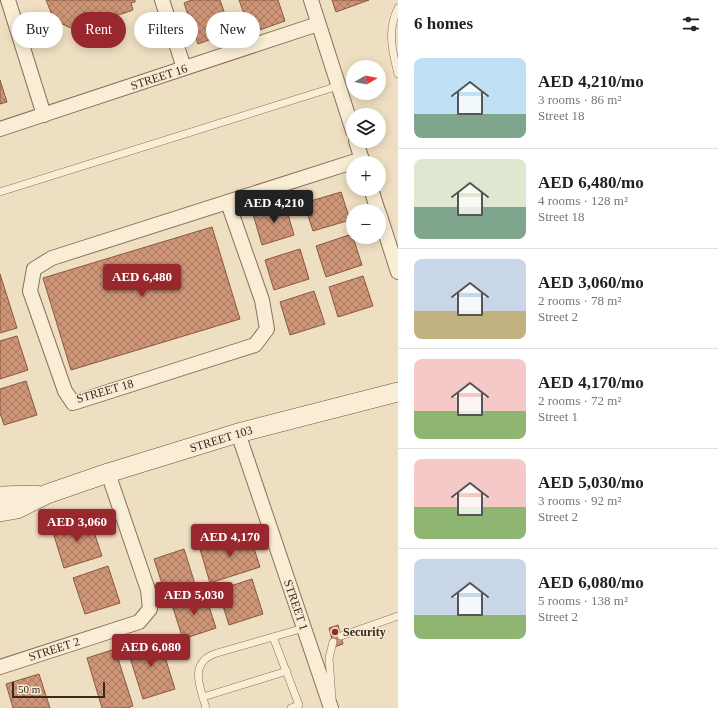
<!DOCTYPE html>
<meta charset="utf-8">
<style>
:root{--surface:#fff;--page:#f6f6f6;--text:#202124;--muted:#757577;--line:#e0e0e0;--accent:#99272e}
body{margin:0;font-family:"Times New Roman",serif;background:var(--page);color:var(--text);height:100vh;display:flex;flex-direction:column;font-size:15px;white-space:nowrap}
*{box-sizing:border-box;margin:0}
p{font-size:13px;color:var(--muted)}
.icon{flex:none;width:22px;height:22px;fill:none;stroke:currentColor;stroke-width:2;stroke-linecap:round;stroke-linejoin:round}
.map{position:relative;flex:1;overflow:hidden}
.side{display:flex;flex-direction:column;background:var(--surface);width:320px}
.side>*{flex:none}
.banner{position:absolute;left:12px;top:12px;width:326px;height:36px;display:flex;gap:8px}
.needle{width:26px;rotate:81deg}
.tools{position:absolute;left:346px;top:60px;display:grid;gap:8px}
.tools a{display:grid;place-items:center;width:40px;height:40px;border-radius:50%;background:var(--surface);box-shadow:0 2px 10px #0003;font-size:20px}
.scale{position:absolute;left:12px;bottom:10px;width:93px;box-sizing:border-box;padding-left:4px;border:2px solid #39291d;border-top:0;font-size:11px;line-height:14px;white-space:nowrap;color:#39291d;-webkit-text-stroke:3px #f6ead2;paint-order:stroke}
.price{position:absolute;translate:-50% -34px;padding:0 9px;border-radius:4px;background:var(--accent);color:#fff;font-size:13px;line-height:26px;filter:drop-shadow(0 1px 2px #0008)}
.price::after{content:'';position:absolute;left:50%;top:24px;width:12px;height:9px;margin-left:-6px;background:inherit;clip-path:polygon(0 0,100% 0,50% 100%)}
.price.selected{background:#222;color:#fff}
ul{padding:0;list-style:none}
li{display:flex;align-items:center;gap:12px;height:100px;padding:0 16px}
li+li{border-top:1px solid var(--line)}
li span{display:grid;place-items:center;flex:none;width:112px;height:80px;border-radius:8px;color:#555}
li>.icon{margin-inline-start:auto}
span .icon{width:48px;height:48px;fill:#fffc;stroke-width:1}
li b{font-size:17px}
h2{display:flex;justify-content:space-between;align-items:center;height:48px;padding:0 16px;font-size:17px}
.tag{padding:0 14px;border-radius:18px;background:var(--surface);box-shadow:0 2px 10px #0003;font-size:14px;line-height:36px}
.tag.selected{background:var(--accent);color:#fff}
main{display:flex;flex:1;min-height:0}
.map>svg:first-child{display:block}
</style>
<main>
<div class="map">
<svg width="398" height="708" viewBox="0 0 398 708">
<defs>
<pattern id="building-cross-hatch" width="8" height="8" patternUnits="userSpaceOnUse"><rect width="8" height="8" fill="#ce9677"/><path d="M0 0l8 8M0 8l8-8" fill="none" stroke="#a87a61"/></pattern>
</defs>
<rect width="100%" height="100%" fill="#efdfc2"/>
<g fill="url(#building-cross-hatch)" stroke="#89583e">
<path d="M 46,0 L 135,0 L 135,2 L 131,3 L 133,10 L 75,30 L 54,20 Z"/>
<path d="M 191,0 L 220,0 L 231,32 L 198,44 L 184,3 Z"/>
<path d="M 239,0 L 278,0 L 285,21 L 251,33 Z"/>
<path d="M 332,0 L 369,0 L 336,12 Z"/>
<path d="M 0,80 L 7,102 L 0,104 Z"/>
<path d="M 341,192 L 350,220 L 313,231 L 304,203 Z"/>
<path d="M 285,204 L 294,235 L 262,245 L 253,214 Z"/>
<path d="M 212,227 L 240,319 L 71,370 L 43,278 Z"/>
<path d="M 352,234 L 362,265 L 326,277 L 316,246 Z"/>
<path d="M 300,249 L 309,279 L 274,290 L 265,260 Z"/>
<path d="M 0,274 L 17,328 L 0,333 Z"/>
<path d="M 363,276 L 373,306 L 338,317 L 329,287 Z"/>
<path d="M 314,291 L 325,324 L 290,335 L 280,302 Z"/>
<path d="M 17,336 L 28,370 L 0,379 L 0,341 Z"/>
<path d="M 26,381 L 37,415 L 4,425 L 0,413 L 0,389 Z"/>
<path d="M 89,517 L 102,556 L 64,568 L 52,529 Z"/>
<path d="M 249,533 L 260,567 L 210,583 L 200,549 Z"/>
<path d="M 184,549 L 195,584 L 165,593 L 154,559 Z"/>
<path d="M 108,566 L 120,603 L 85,614 L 73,578 Z"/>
<path d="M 252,579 L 263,614 L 229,625 L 218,590 Z"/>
<path d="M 205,594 L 216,628 L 183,639 L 172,605 Z"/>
<path d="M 338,625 L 343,644 L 334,647 L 329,628 Z"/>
<path d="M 159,638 L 175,689 L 143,699 L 127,648 Z"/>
<path d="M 115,649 L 133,706 L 127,708 L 102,708 L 87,658 Z"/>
<path d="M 39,674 L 50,708 L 13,708 L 6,684 Z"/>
</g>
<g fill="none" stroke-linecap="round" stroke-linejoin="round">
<g stroke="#897059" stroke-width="8">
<g id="lane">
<path d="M 398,8 C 387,30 392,51 398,74"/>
<path d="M 0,192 L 338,86"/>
<path d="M 341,636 L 398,616"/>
<path d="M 273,637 L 299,705 L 291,708"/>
<path d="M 203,697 L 287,671"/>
<path d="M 332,698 L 329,658 L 333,642"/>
<path d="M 206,708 C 200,687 188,662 217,653 L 304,628"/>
</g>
</g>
<g stroke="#897059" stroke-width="16">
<g id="street">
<path d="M 8,0 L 44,115"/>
<path d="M 162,0 L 184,68"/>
<path d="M 311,0 L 353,131"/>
<path d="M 0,129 L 318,24"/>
<path d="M 356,141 L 363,163"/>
<path d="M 371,189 L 378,211"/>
<path d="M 228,203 L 262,300 L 267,329 L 255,345 L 73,403 L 65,391 L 30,291 L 34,269 L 52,258 L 362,159"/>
<path d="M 379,213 L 398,272"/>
<path d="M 238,433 L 331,708"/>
<path d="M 0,667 L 139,622 L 150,609 L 148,590 L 108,473"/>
</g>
</g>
<g stroke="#6b513c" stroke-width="20">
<g id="secondary">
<path d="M 0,496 L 36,495"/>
<path d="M 0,512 L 17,509 L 47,494 L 108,473 L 238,433 L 398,392"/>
</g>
</g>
<use href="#lane" stroke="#f9edd5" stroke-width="7"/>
<use href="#street" stroke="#f9edd5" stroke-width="14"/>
<use href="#secondary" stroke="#f9edd5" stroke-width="19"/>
</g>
<circle fill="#99272e" stroke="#f6ead2" stroke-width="1.5" cx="335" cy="632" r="4"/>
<g text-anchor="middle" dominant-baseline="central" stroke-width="3" stroke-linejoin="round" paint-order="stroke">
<g font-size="12" fill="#39291d" stroke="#f6ead2">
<text transform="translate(159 77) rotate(-18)">STREET 16</text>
<text transform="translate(105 391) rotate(-16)">STREET 18</text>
<text transform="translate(221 439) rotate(-17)">STREET 103</text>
<text transform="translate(296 605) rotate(71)">STREET 1</text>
<text transform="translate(54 649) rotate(-18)">STREET 2</text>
</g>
<g font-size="12" font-weight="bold" fill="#39291d" stroke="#f6ead2" text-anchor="start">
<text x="343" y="632">Security</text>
</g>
</g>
</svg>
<div class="tools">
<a><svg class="needle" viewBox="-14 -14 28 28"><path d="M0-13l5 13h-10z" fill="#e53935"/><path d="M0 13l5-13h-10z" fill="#757577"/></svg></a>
<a><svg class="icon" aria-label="layers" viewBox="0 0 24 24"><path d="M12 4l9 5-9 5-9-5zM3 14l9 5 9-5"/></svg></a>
<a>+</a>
<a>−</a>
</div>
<div class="scale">50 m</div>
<b class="price selected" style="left:274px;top:224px">AED 4,210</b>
<b class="price" style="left:142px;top:298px">AED 6,480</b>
<b class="price" style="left:77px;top:543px">AED 3,060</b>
<b class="price" style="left:230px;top:558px">AED 4,170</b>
<b class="price" style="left:194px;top:616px">AED 5,030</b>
<b class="price" style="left:151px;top:668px">AED 6,080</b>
<div class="banner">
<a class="tag">Buy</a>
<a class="tag selected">Rent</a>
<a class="tag">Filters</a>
<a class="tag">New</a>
</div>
</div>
<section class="side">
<h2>6 homes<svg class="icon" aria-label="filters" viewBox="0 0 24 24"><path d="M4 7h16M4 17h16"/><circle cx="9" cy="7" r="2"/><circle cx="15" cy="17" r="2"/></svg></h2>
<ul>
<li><span style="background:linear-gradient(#bfe0f5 70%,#7fa58c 0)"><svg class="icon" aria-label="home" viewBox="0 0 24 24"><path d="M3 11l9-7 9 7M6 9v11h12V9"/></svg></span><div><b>AED 4,210/mo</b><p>3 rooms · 86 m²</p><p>Street 18</p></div></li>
<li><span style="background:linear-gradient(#dfe7d0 60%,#7fa58c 0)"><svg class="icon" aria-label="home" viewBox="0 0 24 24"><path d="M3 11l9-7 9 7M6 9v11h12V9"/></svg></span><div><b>AED 6,480/mo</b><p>4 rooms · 128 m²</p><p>Street 18</p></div></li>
<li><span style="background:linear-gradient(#c9d6e8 65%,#c2b280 0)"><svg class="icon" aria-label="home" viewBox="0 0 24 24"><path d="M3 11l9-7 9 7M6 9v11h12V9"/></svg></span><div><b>AED 3,060/mo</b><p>2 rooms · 78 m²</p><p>Street 2</p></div></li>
<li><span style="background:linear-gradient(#f6c9c9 65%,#8fb573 0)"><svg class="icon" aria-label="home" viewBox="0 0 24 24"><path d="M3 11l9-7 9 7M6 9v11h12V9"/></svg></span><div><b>AED 4,170/mo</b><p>2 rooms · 72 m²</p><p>Street 1</p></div></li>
<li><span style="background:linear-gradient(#f6c9c9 60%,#8fb573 0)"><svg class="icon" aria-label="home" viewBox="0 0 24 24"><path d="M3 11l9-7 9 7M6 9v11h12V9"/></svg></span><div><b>AED 5,030/mo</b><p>3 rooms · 92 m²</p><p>Street 2</p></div></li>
<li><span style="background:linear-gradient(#c9d6e8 70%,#8fb573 0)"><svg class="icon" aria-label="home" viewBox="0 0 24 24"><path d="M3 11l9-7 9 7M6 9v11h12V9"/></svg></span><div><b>AED 6,080/mo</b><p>5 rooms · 138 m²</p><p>Street 2</p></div></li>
</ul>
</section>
</main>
